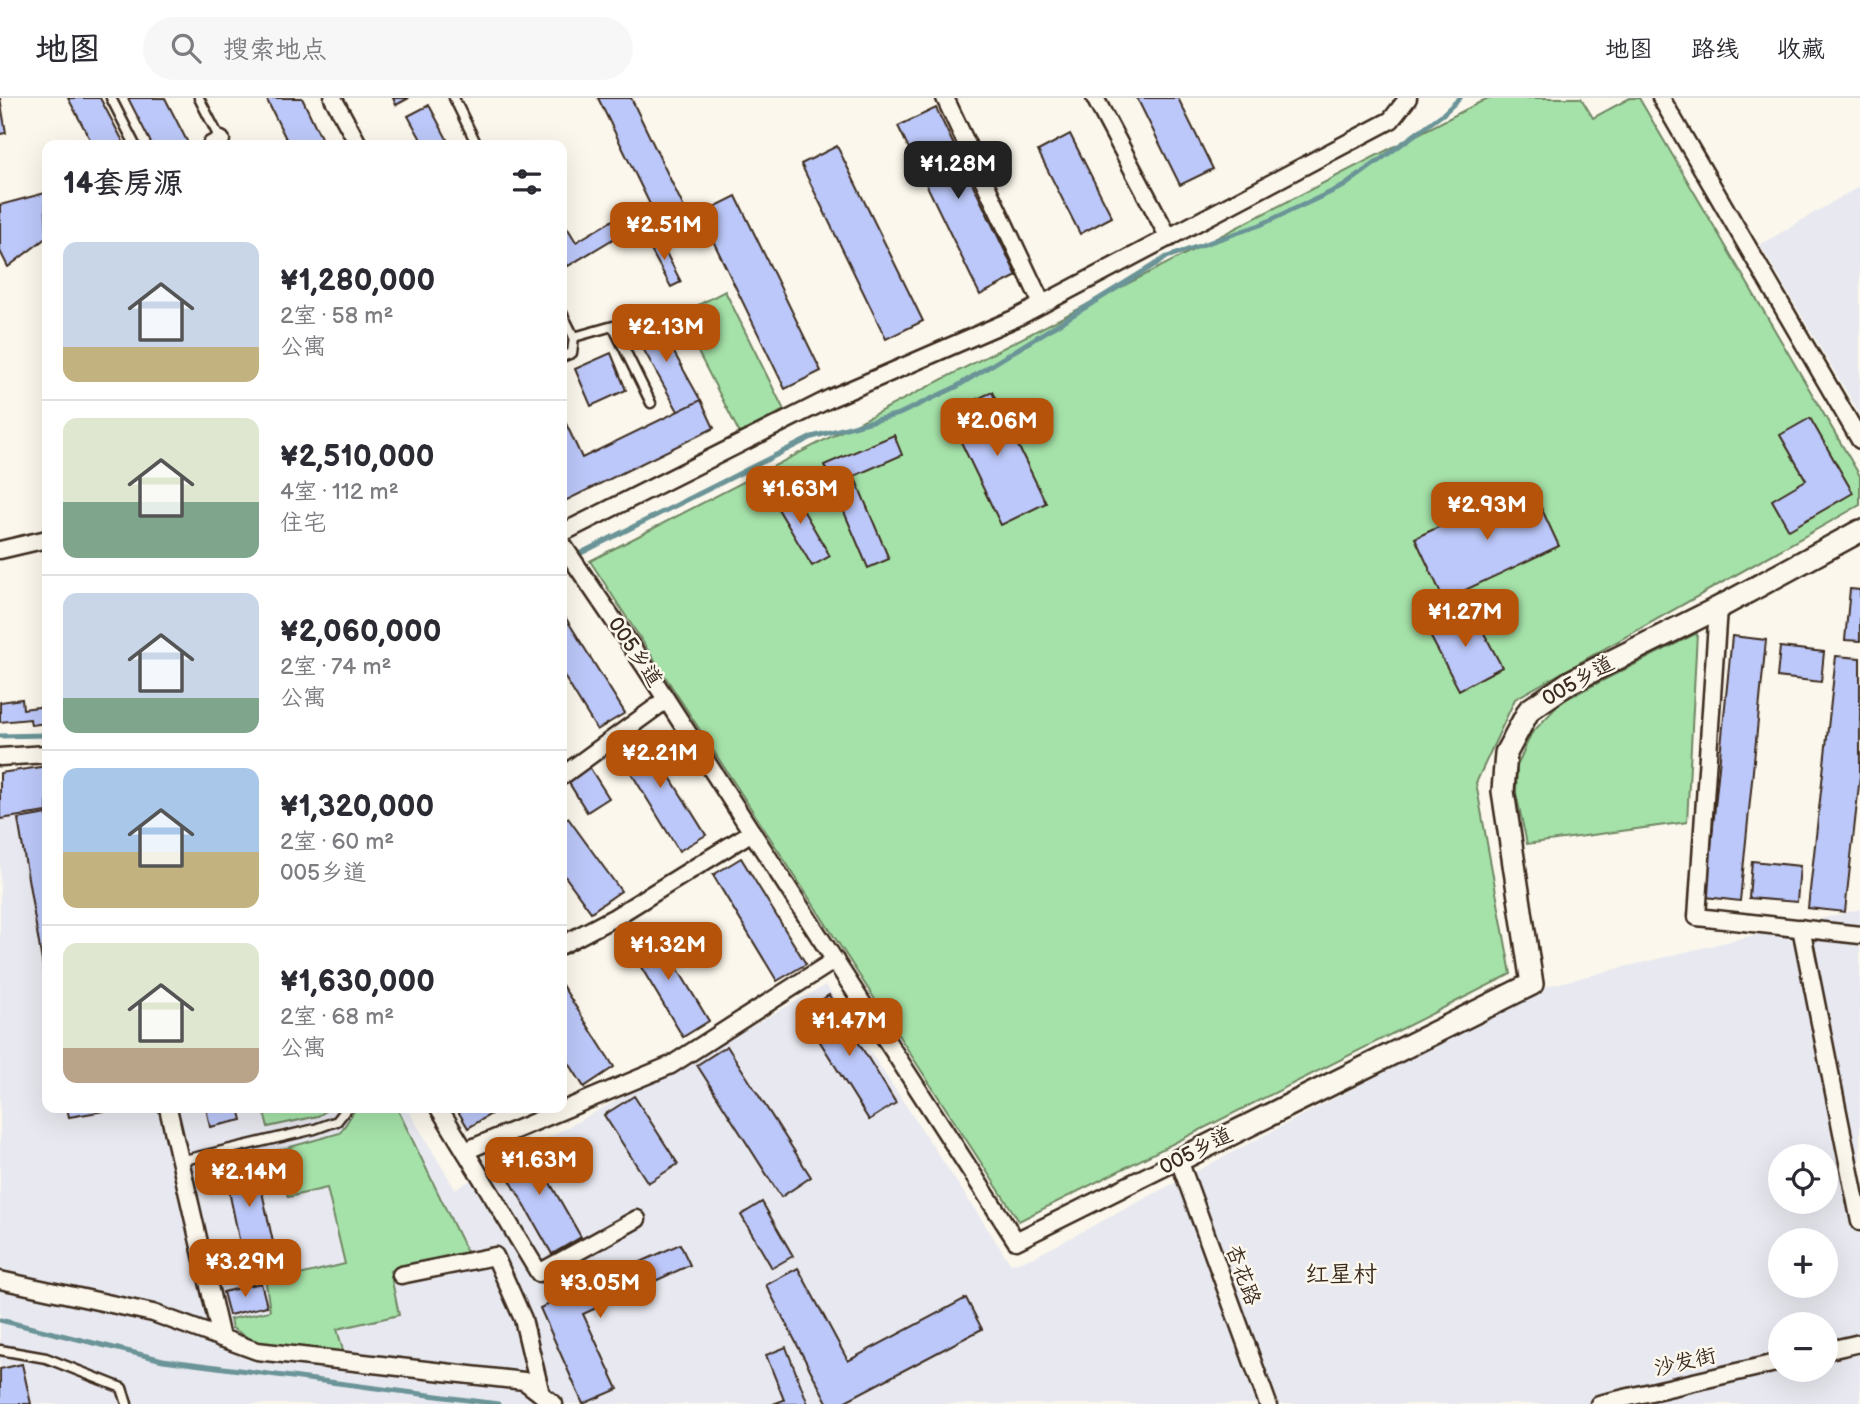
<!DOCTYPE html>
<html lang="zh">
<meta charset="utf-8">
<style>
:root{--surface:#fff;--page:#f7f7f7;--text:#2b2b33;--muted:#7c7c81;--line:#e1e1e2;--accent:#b45309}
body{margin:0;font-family:"Balsamiq Sans","LXGW WenKai TC",sans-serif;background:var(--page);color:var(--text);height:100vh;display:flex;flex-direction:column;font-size:26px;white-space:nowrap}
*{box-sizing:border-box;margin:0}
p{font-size:23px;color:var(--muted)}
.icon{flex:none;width:38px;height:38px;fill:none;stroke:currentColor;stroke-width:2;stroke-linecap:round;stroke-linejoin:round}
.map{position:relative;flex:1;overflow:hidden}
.drawer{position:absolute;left:42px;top:42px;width:525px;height:973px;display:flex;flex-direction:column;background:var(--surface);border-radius:14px;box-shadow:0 7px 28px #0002}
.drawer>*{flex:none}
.fabs{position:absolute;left:1768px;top:1046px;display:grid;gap:14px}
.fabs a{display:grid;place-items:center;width:70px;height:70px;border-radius:50%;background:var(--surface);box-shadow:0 7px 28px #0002;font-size:35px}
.price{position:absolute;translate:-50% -60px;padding:0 16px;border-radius:14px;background:var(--accent);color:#fff;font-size:23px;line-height:46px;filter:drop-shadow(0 2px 4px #0008)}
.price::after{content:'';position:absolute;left:50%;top:42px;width:21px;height:16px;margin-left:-10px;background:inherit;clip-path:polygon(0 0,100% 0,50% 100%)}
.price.current{background:#222;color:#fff}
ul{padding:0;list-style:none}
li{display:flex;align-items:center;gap:21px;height:175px;padding:0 21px}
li+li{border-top:2px solid var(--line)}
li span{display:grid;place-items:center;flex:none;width:196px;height:140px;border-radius:14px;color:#555}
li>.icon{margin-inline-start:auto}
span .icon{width:84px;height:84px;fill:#fffc;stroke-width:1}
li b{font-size:30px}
h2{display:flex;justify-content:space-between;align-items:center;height:84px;padding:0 21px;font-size:30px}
header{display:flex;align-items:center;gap:42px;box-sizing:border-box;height:98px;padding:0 35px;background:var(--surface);border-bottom:2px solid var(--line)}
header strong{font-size:33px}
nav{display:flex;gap:38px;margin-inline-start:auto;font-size:24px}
.search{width:490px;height:63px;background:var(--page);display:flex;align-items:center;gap:18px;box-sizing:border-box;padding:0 24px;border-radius:38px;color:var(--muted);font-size:26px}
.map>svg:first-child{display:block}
</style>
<header>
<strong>地图</strong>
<div class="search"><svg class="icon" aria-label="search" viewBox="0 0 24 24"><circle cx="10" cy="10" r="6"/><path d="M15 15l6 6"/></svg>搜索地点</div>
<nav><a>地图</a><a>路线</a><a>收藏</a></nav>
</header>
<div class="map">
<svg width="1860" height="1306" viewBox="0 0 1860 1306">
<rect width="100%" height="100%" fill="#fbf7ec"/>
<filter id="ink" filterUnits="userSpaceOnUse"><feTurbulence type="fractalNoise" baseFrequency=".0143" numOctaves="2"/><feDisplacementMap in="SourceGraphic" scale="14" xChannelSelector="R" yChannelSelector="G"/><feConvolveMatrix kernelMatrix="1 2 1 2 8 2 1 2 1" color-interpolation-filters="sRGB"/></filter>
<g filter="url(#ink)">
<g fill="#e8e9f0" fill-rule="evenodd">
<path d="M 1860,88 L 1860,317 L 1760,147 Z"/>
<path d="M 47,671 L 47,1010 L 407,1010 L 455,1091 L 826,887 L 1011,1166 L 1034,1159 L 1547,888 L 1860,811 L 1860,1306 L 0,1306 L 0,675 ZM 1780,1059 L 1825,1059 L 1825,1104 L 1780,1104 ZM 1780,1143 L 1825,1143 L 1825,1188 L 1780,1188 ZM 1780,1227 L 1825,1227 L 1825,1272 L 1780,1272 Z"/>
</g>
<g fill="#a5e2a9" stroke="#708664" stroke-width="2">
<path d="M 1488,0 L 1581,0 L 1593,20 L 1630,0 L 1639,0 L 1860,378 L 1860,407 L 1515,601 L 1476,685 L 1511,876 L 1019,1123 L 590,463 Z"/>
<path d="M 725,193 L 784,312 L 740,336 L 679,217 Z"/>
<path d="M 1697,535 L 1687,724 L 1527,746 L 1516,695 L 1517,668 L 1531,636 L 1562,603 Z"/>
<path d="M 263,1010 L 331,1010 L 318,1018 L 268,1029 Z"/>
<path d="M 356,1010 L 397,1010 L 468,1157 L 390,1173 L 399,1217 L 337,1231 L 344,1256 L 257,1245 L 232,1230 L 230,1221 L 270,1213 L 266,1185 L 345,1166 L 327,1090 L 288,1099 L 276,1053 L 340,1035 Z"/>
</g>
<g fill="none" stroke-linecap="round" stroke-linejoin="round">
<g stroke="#6b9497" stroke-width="5">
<path d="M 577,457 L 812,339 L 899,316 L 956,289 L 1167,159 L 1260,127 L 1344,88 L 1443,16 L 1460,0"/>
<path d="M 0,638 L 47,637"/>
<path d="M 0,1222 L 163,1262 L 498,1306"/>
</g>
</g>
<g fill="#bcc8f9" stroke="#3b2a1e" stroke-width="2">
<path d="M 0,0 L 6,35 L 0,36 Z"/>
<path d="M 68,0 L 100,0 L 125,47 L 93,47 Z"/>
<path d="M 128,0 L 165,0 L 189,47 L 152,47 Z"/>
<path d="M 266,0 L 302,0 L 324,46 L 289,47 Z"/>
<path d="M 393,0 L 409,0 L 396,7 Z"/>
<path d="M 598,0 L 631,0 L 688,118 L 662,131 Z"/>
<path d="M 1137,0 L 1178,0 L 1213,71 L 1180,87 Z"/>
<path d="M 429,7 L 448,43 L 440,47 L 424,47 L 408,18 Z"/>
<path d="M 936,10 L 1017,178 L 980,197 L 898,28 Z"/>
<path d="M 1070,36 L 1112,119 L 1080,136 L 1038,53 Z"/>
<path d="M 837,48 L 923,223 L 886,241 L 801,66 Z"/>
<path d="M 45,95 L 47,139 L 8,169 L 0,153 L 0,107 Z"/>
<path d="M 736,98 L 821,273 L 785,291 L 700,116 Z"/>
<path d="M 635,109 L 643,123 L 568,168 L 562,157 L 562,121 L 576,144 Z"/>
<path d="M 658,139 L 681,184 L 671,189 L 647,145 Z"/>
<path d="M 653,217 L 701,303 L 679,315 L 631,229 Z"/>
<path d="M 611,255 L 626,292 L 591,308 L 575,271 Z"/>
<path d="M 992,294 L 1046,405 L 1001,427 L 947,315 Z"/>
<path d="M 701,302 L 714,330 L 565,403 L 562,396 L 562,317 L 582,360 Z"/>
<path d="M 1810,320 L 1853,395 L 1789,432 L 1772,402 L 1806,382 L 1780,337 Z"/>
<path d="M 894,337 L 902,357 L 854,378 L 889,461 L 868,470 L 824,367 Z"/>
<path d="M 1530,386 L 1559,448 L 1444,502 L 1415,440 Z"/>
<path d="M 789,388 L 830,458 L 812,468 L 771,399 Z"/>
<path d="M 1850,491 L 1860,492 L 1860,543 L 1845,542 Z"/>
<path d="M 1470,509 L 1502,569 L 1459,592 L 1427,532 Z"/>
<path d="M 562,514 L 625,615 L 597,632 L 562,575 Z"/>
<path d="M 1732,538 L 1766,542 L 1740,803 L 1706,799 Z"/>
<path d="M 1780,549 L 1824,554 L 1821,584 L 1777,579 Z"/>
<path d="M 1836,558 L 1860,560 L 1860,678 L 1845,814 L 1808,810 Z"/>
<path d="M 22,601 L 23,611 L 47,608 L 47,625 L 31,627 L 30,621 L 0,624 L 0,604 Z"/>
<path d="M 640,631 L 706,737 L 679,753 L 614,647 Z"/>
<path d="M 588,667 L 609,700 L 587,714 L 566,680 Z"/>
<path d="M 47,668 L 47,714 L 0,721 L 0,675 Z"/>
<path d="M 47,716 L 47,893 L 18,721 Z"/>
<path d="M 568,720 L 621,793 L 591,814 L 562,774 L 562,724 Z"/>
<path d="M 741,760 L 806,866 L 777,883 L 713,777 Z"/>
<path d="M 1752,763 L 1800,768 L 1797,804 L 1749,800 Z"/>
<path d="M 652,828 L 709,923 L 683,939 L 626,844 Z"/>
<path d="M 562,887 L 614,969 L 584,989 L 562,954 Z"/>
<path d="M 829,897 L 896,1005 L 869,1022 L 802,915 Z"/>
<path d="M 727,948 L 811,1079 L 781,1099 L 697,967 Z"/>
<path d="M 634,998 L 678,1066 L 648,1085 L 604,1017 Z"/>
<path d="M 67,1010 L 116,1010 L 116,1011 L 69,1019 Z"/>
<path d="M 206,1010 L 239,1010 L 242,1022 L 210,1029 Z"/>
<path d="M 456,1010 L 498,1010 L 499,1011 L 468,1030 Z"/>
<path d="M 526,1043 L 581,1139 L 552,1156 L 497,1059 Z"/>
<path d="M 254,1057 L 276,1158 L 244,1165 L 223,1064 Z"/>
<path d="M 762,1104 L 793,1158 L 772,1170 L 741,1117 Z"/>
<path d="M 680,1146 L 690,1167 L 583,1216 L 618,1291 L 583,1306 L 540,1210 Z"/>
<path d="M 798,1170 L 848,1263 L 966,1200 L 982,1231 L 840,1306 L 828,1306 L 766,1187 Z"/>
<path d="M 261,1185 L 267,1208 L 229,1217 L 223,1194 Z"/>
<path d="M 786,1249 L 808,1306 L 773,1306 L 784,1302 L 766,1257 Z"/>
<path d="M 22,1266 L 31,1306 L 0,1306 L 0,1271 Z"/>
</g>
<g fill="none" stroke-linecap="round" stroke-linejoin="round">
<g stroke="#3b2a1e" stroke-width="13">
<g id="lane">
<path d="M 111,0 L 135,47"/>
<path d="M 199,0 L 222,45"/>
<path d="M 454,0 L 477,47"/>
<path d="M 562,215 L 574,239 L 613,228 L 651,305"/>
<path d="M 562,259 L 572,255 L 574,239"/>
<path d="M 180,1063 L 315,1031 L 337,1023 L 347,1010"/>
<path d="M 0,1252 L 46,1260 L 122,1290 L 127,1306"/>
</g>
</g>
<g stroke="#3b2a1e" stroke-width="21">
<g id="street">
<path d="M 333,0 L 357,44"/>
<path d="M 945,0 L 1042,206"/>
<path d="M 1095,0 L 1169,140"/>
<path d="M 1661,0 L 1860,342"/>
<path d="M 211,47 L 221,42"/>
<path d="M 562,435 L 831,300 L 1016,220 L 1391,22 L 1408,0"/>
<path d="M 562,446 L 644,567 L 1016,1143 L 1179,1062 L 1268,1306"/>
<path d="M 0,452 L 47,441"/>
<path d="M 1718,510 L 1697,819 L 1860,837"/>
<path d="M 0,659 L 47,656"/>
<path d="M 562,678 L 666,602"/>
<path d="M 1801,830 L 1860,1124"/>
<path d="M 562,847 L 615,819 L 752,734"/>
<path d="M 168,1010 L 221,1240"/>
<path d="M 439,1010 L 539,1175 L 637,1121"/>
<path d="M 465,1053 L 671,967 L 835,862"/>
<path d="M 401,1177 L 495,1158 L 523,1221 L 541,1296"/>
<path d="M 0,1182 L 153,1215 L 257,1253 L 524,1283 L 554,1306"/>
<path d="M 1825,1253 L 1860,1245"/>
<path d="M 1599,1306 L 1780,1264"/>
</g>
</g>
<g stroke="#3b2a1e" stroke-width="26">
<path id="secondary" d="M 1179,1062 L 1532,886 L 1503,693 L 1506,655 L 1529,612 L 1570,584 L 1718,510 L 1860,433"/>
</g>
<use href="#lane" stroke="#fbf7ec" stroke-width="8"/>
<use href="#street" stroke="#fbf7ec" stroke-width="16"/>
<use href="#secondary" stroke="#fbf7ec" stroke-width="21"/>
</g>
</g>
<g text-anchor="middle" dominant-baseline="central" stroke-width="5" stroke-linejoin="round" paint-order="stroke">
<g font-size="21" fill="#3b2a1e" stroke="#fbf7ec">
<text transform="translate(635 554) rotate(56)">005乡道</text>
<text transform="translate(1578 583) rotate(-30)">005乡道</text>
<text transform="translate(1196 1053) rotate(-27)">005乡道</text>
<text transform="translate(1243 1177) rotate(70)">杏花路</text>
<text transform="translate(1685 1264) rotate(-13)">沙发街</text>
</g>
<g font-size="24" fill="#3b2a1e" stroke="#fbf7ec">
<text x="1341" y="1176">红星村</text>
</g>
</g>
</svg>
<div class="fabs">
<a><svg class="icon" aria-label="locate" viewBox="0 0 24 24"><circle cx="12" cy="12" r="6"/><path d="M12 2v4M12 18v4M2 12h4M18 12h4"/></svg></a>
<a>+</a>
<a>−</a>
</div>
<b class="price current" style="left:958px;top:103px">¥1.28M</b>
<b class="price" style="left:664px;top:164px">¥2.51M</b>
<b class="price" style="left:666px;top:266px">¥2.13M</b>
<b class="price" style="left:997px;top:360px">¥2.06M</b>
<b class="price" style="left:800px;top:428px">¥1.63M</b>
<b class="price" style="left:1487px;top:444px">¥2.93M</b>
<b class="price" style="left:1465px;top:551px">¥1.27M</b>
<b class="price" style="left:660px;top:692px">¥2.21M</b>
<b class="price" style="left:668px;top:884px">¥1.32M</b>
<b class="price" style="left:849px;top:960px">¥1.47M</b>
<b class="price" style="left:539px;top:1099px">¥1.63M</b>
<b class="price" style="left:249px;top:1111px">¥2.14M</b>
<b class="price" style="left:245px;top:1201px">¥3.29M</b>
<b class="price" style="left:600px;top:1222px">¥3.05M</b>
<section class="drawer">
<h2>14套房源<svg class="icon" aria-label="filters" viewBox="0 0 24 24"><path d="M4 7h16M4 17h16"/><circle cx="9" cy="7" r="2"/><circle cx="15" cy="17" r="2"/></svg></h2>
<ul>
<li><span style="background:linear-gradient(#c9d6e8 75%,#c2b280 0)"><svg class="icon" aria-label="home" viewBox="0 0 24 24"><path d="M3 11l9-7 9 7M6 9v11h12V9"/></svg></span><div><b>¥1,280,000</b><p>2室 · 58 m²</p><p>公寓</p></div></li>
<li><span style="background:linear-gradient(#dfe7d0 60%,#7fa58c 0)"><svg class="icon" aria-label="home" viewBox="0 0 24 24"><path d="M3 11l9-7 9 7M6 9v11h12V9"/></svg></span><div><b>¥2,510,000</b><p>4室 · 112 m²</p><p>住宅</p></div></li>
<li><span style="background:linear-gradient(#c9d6e8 75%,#7fa58c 0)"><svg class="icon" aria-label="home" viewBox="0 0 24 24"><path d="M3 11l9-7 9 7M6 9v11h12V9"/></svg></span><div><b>¥2,060,000</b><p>2室 · 74 m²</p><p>公寓</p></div></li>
<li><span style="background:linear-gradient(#a9c7e8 60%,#c2b280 0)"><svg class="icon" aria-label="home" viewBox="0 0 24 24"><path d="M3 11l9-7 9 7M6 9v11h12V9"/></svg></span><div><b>¥1,320,000</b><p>2室 · 60 m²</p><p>005乡道</p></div></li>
<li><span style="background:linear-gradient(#dfe7d0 75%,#b9a48a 0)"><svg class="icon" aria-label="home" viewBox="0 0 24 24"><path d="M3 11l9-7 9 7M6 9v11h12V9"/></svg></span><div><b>¥1,630,000</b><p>2室 · 68 m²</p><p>公寓</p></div></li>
</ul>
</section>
</div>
